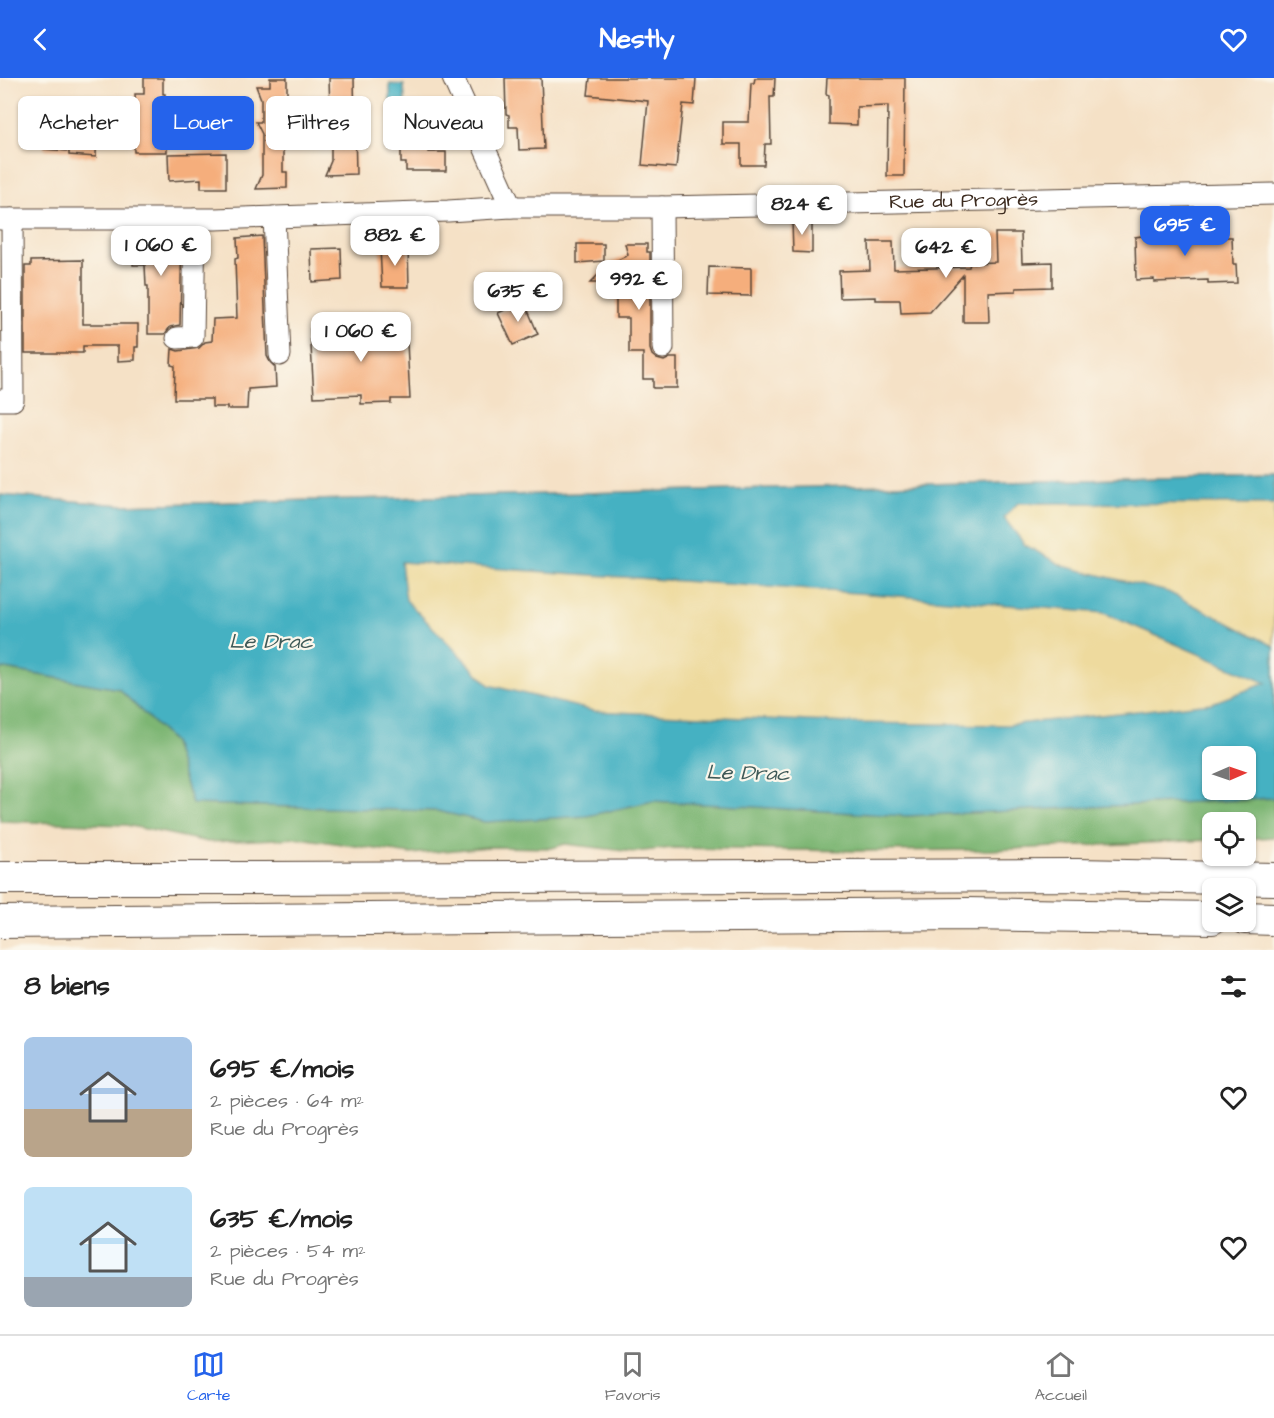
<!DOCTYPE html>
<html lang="fr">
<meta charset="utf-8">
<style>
:root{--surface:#fff;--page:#f6f6f6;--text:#222;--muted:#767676;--line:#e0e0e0;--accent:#2563eb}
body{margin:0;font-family:"Architects Daughter",sans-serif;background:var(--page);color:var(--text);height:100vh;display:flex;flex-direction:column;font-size:22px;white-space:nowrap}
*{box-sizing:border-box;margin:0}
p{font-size:20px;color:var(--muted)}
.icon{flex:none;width:33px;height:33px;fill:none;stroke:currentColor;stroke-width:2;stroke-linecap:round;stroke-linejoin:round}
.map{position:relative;height:872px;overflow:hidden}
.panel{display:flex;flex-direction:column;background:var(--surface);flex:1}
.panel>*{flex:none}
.hud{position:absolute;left:18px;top:18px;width:600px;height:54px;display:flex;gap:12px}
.needle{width:39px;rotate:88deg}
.buttons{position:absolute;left:1202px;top:668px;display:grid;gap:12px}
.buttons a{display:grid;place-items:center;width:54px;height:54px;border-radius:9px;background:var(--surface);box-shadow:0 2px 4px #0004;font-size:30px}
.price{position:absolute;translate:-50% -51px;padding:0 14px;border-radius:12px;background:#fff;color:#222;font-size:20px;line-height:39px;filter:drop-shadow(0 2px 3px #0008)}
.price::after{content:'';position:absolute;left:50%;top:36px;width:18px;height:14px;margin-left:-9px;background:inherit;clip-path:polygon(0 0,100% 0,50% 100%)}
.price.selected{background:var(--accent);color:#fff}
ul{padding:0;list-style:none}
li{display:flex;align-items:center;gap:18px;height:150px;padding:0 24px}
li span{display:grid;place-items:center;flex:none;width:168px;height:120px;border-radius:9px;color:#555}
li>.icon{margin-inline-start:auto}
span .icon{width:72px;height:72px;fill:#fffc;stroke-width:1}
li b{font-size:26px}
h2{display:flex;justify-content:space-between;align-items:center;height:72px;padding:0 24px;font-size:26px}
.tag{padding:0 21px;border-radius:9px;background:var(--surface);box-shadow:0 2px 4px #0004;font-size:21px;line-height:54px}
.tag.selected{background:var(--accent);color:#fff}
header{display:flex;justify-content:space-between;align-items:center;height:78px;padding:0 24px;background:var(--accent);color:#fff;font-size:27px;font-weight:800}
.dock{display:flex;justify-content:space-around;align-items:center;height:84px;border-top:2px solid var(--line);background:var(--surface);font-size:16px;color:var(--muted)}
.dock a{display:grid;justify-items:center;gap:3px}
.dock .selected{color:var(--accent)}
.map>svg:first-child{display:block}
</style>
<header><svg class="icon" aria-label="back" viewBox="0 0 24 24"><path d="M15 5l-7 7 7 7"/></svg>Nestly<svg class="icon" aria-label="heart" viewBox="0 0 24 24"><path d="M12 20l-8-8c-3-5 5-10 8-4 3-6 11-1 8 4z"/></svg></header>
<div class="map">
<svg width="1274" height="872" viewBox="0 0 1274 872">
<rect width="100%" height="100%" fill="#fbf7ec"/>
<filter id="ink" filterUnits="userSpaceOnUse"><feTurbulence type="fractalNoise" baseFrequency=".0167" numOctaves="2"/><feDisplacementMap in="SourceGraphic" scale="12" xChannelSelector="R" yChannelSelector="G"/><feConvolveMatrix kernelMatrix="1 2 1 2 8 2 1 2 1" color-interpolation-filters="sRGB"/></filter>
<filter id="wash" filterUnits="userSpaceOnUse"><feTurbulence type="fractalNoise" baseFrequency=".008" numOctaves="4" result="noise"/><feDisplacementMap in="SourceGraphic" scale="24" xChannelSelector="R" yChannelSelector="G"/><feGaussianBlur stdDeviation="1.35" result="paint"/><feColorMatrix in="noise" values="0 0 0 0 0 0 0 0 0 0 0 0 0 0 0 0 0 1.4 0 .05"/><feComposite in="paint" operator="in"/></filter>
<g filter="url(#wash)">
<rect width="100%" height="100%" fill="#f5e1c6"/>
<path fill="#7db673" stroke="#5c7048" stroke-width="1.5" d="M 0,590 L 119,611 L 173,664 L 192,726 L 438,733 L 485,744 L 587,738 L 653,723 L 906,738 L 1274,720 L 1274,759 L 1245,761 L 1245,744 L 1212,744 L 1212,762 L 990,772 L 858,773 L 672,770 L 634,774 L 565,766 L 552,770 L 488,769 L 411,776 L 300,760 L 208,764 L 126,747 L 0,743 Z"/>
<path fill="#eeda9e" stroke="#94825e" stroke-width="1.5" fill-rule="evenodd" d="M 1274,397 L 1274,720 L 906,738 L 653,723 L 587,738 L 485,744 L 438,733 L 192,726 L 173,664 L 119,611 L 0,590 L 0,417 L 122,427 ZM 1212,678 L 1245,678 L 1245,711 L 1212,711 Z"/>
<g fill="#45b1c2" stroke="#406e70" stroke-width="1.5" fill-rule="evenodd">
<path d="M 390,6 L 404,7 L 405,25 L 407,26 L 409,31 L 405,35 L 405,37 L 390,36 Z"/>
<path d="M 1274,397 L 1274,426 L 1018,425 L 1004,440 L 1025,467 L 1063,488 L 1168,514 L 1274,568 L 1274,720 L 906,738 L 653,723 L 587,738 L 485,744 L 438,733 L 192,726 L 173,664 L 119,611 L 0,590 L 0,417 L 122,427 ZM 401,484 L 886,517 L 1104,535 L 1266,605 L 1212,625 L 1007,647 L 852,645 L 594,633 L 489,607 L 406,522 ZM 1212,678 L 1245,678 L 1245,711 L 1212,711 Z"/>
</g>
<g id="blocks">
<g fill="#f5ae7c">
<path d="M 144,0 L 163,0 L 163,16 L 165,16 L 167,74 L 134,74 L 133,44 L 136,43 L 135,16 L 144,16 Z"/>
<path d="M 270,0 L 287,0 L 287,61 L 283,61 L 283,94 L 287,94 L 287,110 L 256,111 L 262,97 L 262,56 L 256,44 L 261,44 L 261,21 L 256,8 L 270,8 Z"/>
<path d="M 329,0 L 354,0 L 356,96 L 325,97 L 331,83 L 331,46 L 324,46 L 330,32 Z"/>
<path d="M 505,0 L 541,0 L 544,71 L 519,72 L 518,49 L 509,49 L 509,37 L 506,36 Z"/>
<path d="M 590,0 L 696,0 L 694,27 L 683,26 L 676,90 L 642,87 L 648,23 L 588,17 Z"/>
<path d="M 755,0 L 775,0 L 774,19 L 770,19 L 771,66 L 765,66 L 764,87 L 741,87 L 741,66 L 723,66 L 723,44 L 749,44 L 751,5 L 754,5 Z"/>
<path d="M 827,0 L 905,0 L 904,98 L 887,98 L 888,28 L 857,29 L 857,47 L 829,46 L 829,17 L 826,16 Z"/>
<path d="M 72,35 L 97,36 L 96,79 L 69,77 L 69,73 L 44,71 L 45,46 L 72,47 Z"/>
<path d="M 401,48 L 428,49 L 428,74 L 446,74 L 446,93 L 406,93 L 406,85 L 401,85 Z"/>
<path d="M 226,75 L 226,110 L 201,110 L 201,101 L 169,103 L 168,76 Z"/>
<path d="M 792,142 L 812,142 L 812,175 L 793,174 Z"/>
<path d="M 1183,148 L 1193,148 L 1194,151 L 1216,151 L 1216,159 L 1232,159 L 1233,186 L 1236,186 L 1237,205 L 1208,206 L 1208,202 L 1154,204 L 1154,201 L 1136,202 L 1135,159 L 1142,158 L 1154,154 L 1166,154 L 1166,152 L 1174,152 Z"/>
<path d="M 182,154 L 180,247 L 170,249 L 165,256 L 148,256 L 148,208 L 146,208 L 145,187 L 133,187 L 133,155 Z"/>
<path d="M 995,155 L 1021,155 L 1022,185 L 1052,184 L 1052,209 L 1016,210 L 1016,213 L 988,214 L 989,244 L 963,244 L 963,197 L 930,234 L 901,235 L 900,222 L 876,222 L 876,219 L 840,220 L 839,193 L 870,192 L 869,164 L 893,164 L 894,191 L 969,189 L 970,185 L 996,184 Z"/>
<path d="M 262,158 L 267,278 L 270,284 L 275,289 L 276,309 L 248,311 L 247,331 L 227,331 L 227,329 L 212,329 L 212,321 L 174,321 L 175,288 L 171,287 L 172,271 L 178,273 L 199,270 L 205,264 L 212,263 L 213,241 L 237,240 L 235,181 L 238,180 L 237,160 Z"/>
<path d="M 577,166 L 604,166 L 604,183 L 577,185 Z"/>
<path d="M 625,166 L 647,166 L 647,174 L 650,174 L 650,271 L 652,277 L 657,281 L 664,283 L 670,280 L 677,280 L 677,310 L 653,310 L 653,301 L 643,301 L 643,275 L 629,275 L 629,240 L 616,240 L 616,205 L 590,205 L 609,186 L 628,177 Z"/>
<path d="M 341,170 L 342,202 L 312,204 L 311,171 Z"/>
<path d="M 380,170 L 408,170 L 409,209 L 382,209 Z"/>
<path d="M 83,182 L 83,246 L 138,246 L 138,269 L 135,269 L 135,282 L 118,283 L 118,268 L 83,268 L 83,275 L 25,275 L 25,188 L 31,188 L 31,183 Z"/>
<path d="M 709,189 L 751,190 L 751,218 L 708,217 Z"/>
<path d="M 524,223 L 538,256 L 513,267 L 498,235 Z"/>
<path d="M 406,246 L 410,321 L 391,321 L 391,325 L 361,326 L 361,317 L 314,319 L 310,251 Z"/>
</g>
</g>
</g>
<g filter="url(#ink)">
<use href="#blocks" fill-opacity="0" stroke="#574537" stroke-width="1.5"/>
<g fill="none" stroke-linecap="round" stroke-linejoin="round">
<g stroke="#574537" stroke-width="23">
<g id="minor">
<path d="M 453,0 L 511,129"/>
<path d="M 662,129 L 663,270"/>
<path d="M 274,139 L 280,277"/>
<path id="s1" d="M 0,141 L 215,141 L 448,133 L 511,129 L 662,129 L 1274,116"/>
<path d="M 177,260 L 193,259 L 195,141"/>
<path d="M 0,322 L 13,322 L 12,141"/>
</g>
</g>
<g stroke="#574537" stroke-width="34">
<g id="highway">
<path d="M 0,800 L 258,800 L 1077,797 L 1274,801"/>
<path d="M 1245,840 L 1274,841"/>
<path d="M 0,844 L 968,836 L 1212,840"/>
</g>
</g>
<use href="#minor" stroke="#fff" stroke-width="21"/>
<use href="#highway" stroke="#fff" stroke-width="32"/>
</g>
</g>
<g text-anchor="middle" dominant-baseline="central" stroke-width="4.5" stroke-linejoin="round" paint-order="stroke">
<g font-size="20" fill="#3b2a1e" stroke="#fbf7ec">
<text stroke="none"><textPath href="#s1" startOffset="964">Rue du Progrès</textPath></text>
</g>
<g font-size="21" font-style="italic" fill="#3e5957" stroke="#fbf7ec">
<text x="271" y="563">Le Drac</text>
<text transform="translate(748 695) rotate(1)">Le Drac</text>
</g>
</g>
</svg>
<div class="buttons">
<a><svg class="needle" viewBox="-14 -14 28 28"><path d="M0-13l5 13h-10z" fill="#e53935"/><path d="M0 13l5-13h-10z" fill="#767676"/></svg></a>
<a><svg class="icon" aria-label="locate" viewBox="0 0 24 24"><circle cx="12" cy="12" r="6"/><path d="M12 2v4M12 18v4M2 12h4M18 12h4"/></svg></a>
<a><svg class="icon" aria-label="layers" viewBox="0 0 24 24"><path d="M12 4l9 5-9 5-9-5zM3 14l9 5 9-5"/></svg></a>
</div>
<b class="price" style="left:802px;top:158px">824 €</b>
<b class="price selected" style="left:1185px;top:179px">695 €</b>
<b class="price" style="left:395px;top:189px">882 €</b>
<b class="price" style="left:161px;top:199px">1 060 €</b>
<b class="price" style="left:946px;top:201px">642 €</b>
<b class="price" style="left:639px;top:233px">992 €</b>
<b class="price" style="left:518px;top:245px">635 €</b>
<b class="price" style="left:361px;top:285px">1 060 €</b>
<div class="hud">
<a class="tag">Acheter</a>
<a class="tag selected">Louer</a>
<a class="tag">Filtres</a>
<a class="tag">Nouveau</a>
</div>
</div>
<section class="panel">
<h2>8 biens<svg class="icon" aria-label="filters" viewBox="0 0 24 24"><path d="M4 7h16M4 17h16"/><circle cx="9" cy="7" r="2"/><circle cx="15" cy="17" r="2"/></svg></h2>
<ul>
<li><span style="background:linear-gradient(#a9c7e8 60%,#b9a48a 0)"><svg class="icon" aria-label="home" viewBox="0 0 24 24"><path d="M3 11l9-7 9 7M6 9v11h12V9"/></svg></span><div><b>695 €/mois</b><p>2 pièces · 64 m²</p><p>Rue du Progrès</p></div><svg class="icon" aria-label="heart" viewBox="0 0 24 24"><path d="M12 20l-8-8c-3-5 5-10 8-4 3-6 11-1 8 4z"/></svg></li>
<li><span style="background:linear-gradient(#bfe0f5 75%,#9aa5b1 0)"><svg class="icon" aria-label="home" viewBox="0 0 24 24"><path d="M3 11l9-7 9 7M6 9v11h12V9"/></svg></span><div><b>635 €/mois</b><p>2 pièces · 54 m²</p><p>Rue du Progrès</p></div><svg class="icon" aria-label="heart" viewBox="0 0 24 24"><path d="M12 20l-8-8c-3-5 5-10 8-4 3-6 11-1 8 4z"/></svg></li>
</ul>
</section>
<nav class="dock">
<a class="selected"><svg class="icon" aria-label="map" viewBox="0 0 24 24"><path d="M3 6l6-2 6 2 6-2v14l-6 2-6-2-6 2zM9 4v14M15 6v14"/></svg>Carte</a>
<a><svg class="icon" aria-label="saved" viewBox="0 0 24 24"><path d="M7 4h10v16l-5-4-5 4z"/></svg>Favoris</a>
<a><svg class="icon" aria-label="home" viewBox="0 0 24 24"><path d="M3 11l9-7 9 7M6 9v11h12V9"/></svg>Accueil</a>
</nav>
